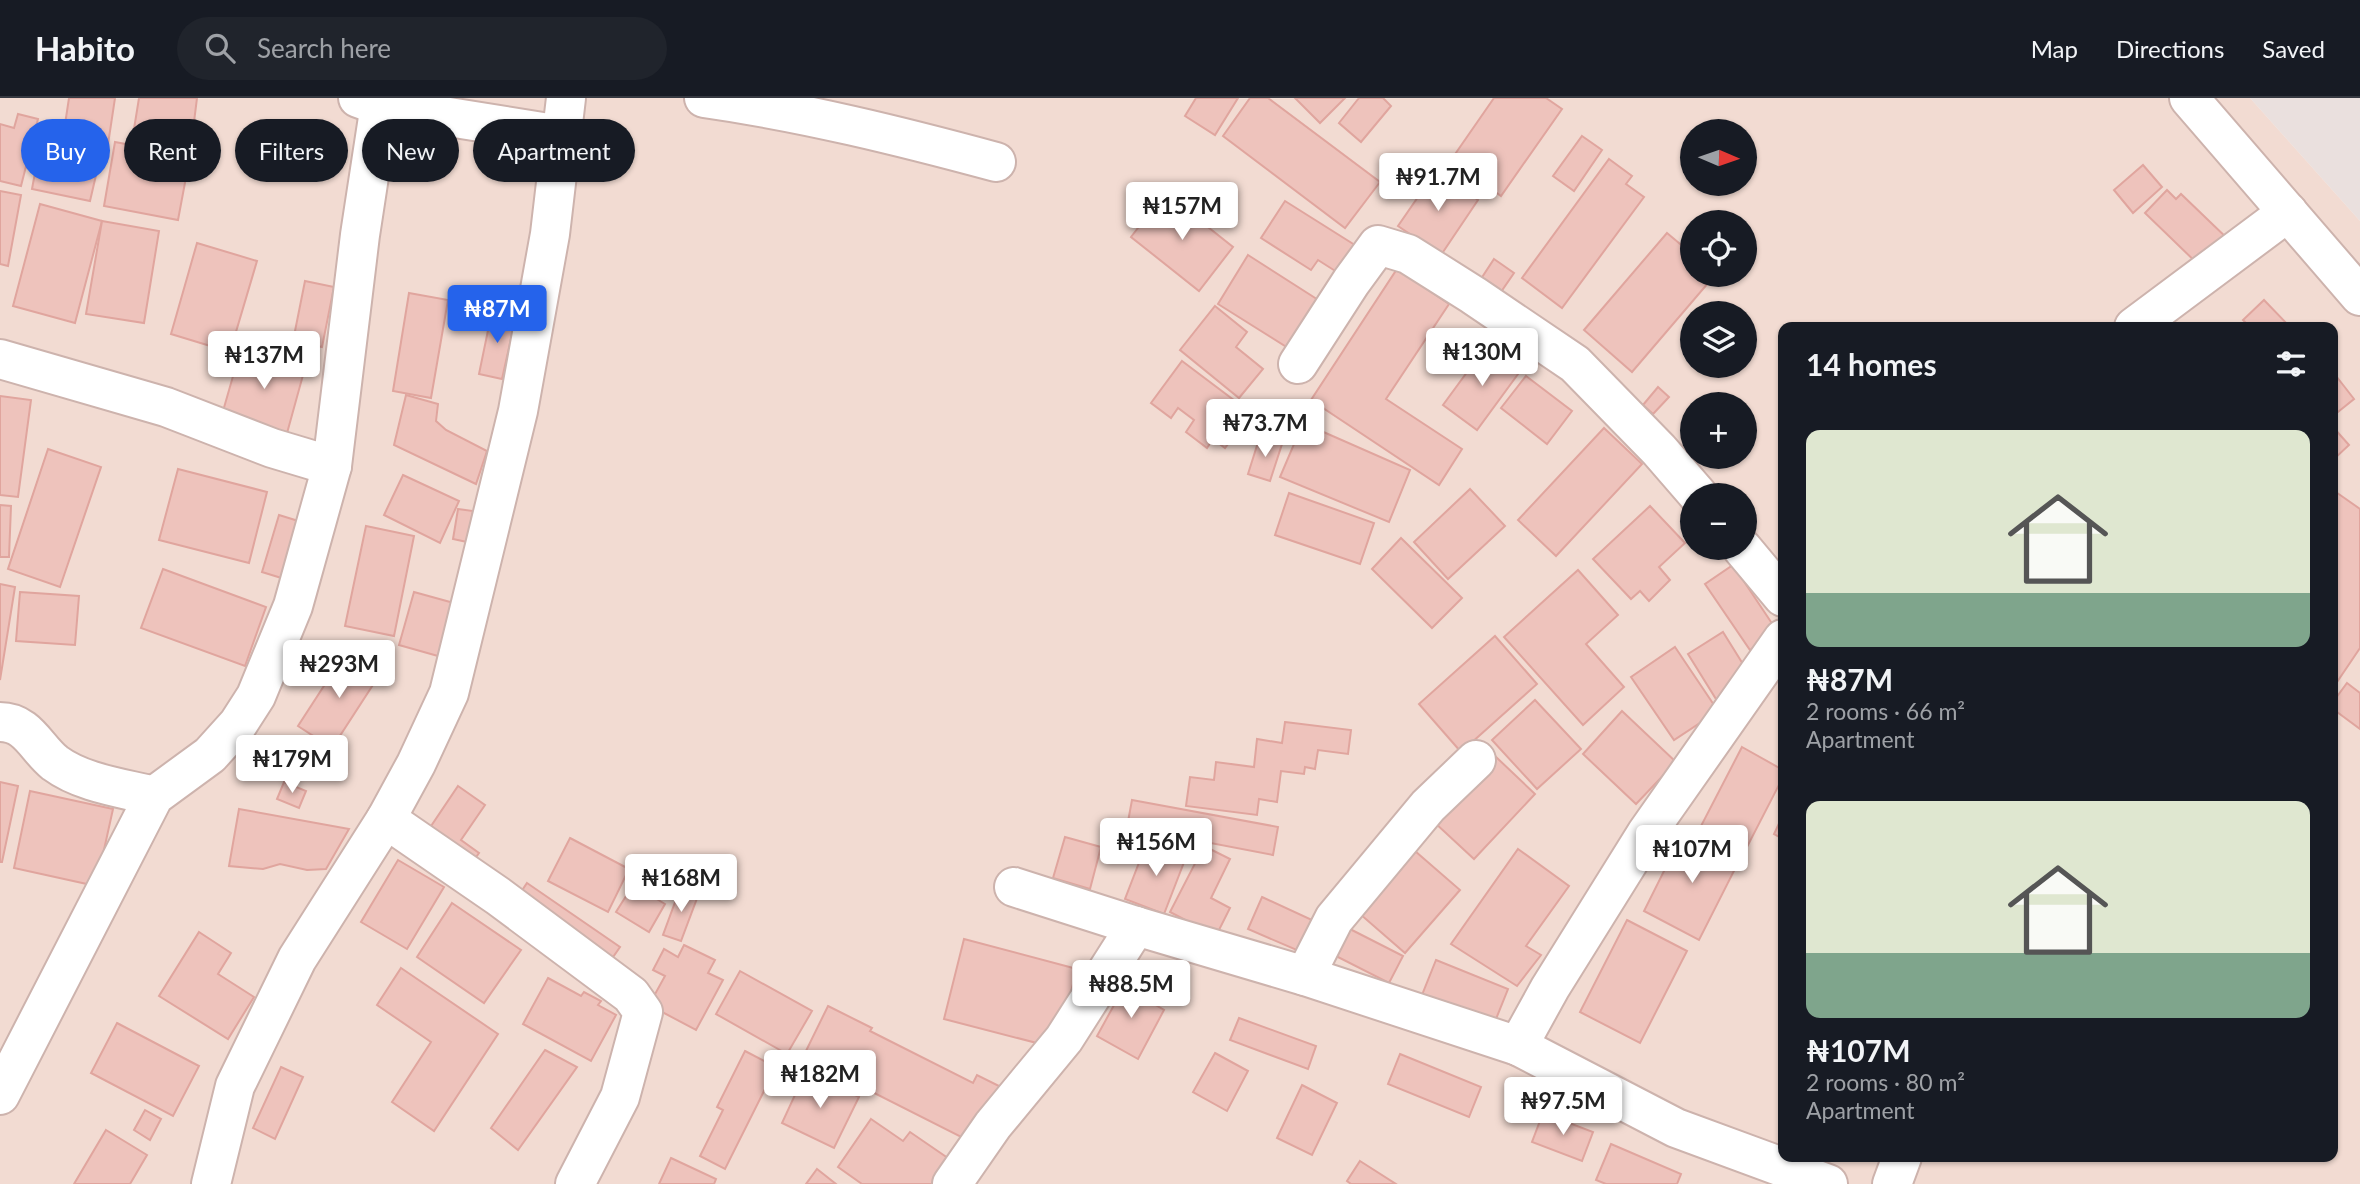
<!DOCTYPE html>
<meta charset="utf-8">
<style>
:root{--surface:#171b24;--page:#20242c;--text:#f1f3f6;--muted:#9ea1a6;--line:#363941;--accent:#2563eb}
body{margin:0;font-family:Lato,sans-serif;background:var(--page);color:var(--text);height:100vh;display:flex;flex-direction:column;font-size:26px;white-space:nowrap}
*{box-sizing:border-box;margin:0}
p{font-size:23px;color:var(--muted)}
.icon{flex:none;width:38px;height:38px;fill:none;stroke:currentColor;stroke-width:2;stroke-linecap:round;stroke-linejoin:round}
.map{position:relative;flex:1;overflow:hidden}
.drawer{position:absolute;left:1778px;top:224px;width:560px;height:840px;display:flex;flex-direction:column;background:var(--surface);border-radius:14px;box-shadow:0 2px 5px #0004}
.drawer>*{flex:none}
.top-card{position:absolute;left:21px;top:21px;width:665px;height:63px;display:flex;gap:14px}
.needle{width:46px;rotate:92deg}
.tools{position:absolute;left:1680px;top:21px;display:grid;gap:14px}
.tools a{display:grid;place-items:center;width:77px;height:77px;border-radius:50%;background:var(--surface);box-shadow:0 2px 5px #0004;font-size:35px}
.price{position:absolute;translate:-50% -60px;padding:0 16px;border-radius:7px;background:#fff;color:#222;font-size:23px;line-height:46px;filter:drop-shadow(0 2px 4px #0008)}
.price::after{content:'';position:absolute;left:50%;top:42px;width:21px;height:16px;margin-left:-10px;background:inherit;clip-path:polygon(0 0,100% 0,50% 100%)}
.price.on{background:var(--accent);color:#fff}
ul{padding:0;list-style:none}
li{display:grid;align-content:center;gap:14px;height:371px;padding:0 28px}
li span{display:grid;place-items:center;height:217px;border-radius:14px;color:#555}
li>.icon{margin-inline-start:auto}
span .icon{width:126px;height:126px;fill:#fffc;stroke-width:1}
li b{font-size:30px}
h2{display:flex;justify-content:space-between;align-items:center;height:84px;padding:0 28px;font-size:30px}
.pill{padding:0 24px;border-radius:32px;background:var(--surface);box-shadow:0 2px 5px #0004;font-size:24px;line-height:63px}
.pill.on{background:var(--accent);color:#fff}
header{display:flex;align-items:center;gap:42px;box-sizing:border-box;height:98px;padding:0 35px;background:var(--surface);border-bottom:2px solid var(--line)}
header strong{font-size:33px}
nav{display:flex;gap:38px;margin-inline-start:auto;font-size:24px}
.search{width:490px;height:63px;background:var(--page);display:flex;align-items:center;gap:18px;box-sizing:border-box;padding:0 24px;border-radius:38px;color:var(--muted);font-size:26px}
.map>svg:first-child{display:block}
</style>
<header>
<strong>Habito</strong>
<div class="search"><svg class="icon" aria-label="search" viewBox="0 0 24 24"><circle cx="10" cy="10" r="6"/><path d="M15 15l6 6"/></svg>Search here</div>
<nav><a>Map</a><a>Directions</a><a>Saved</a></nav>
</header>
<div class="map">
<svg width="2360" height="1086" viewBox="0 0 2360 1086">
<rect width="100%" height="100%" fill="#fbebe3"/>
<path fill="#f2dbd2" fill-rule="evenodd" d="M 0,0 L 2250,0 L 2360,123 L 2360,1086 L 0,1086 ZM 1692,33 L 1745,33 L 1745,86 L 1692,86 ZM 1692,124 L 1745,124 L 1745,177 L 1692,177 ZM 1692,215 L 1745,215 L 1745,268 L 1692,268 ZM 1783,229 L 2333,229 L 2333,1059 L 1783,1059 ZM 1692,306 L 1745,306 L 1745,359 L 1692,359 ZM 1692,397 L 1745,397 L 1745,450 L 1692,450 Z"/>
<path fill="#eae0de" d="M 2250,0 L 2360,0 L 2360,123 Z"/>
<g fill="#eec3bc" stroke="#e0a59e" stroke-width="2">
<path d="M 69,0 L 115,0 L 107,53 L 62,46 Z"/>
<path d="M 139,0 L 197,0 L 192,40 L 134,31 Z"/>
<path d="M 1196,0 L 1238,0 L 1215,37 L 1185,18 Z"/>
<path d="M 1250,0 L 1268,0 L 1380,84 L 1345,130 L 1223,38 Z"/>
<path d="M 1295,0 L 1345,0 L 1320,25 Z"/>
<path d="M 1359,0 L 1383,0 L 1391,8 L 1361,44 L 1339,25 Z"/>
<path d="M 1494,0 L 1546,0 L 1562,11 L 1501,98 L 1451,62 Z"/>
<path d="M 18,16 L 38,21 L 21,88 L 0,83 L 0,26 L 14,30 Z"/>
<path d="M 1582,38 L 1602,52 L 1574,93 L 1553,78 Z"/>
<path d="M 115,44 L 190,58 L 178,122 L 104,108 Z"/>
<path d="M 40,48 L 100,60 L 90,103 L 32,91 Z"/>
<path d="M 1609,61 L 1632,78 L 1626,86 L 1644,99 L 1562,210 L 1522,180 Z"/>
<path d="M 2143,67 L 2162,89 L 2133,115 L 2114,92 Z"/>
<path d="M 1436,73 L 1478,102 L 1441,157 L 1398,128 Z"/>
<path d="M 2167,92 L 2176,101 L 2181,96 L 2231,144 L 2204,172 L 2145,115 Z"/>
<path d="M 0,93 L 21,97 L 8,168 L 0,166 Z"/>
<path d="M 1165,95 L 1233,149 L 1199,193 L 1131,139 Z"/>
<path d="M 1285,103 L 1358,149 L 1340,176 L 1318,162 L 1311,172 L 1261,140 Z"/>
<path d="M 40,106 L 102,123 L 75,225 L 13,208 Z"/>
<path d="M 102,123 L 159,133 L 144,225 L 86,216 Z"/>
<path d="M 1667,135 L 1692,156 L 1692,177 L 1715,177 L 1632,274 L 1584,232 Z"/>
<path d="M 197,145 L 257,163 L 230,254 L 171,236 Z"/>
<path d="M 1248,157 L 1323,205 L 1293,253 L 1218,206 Z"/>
<path d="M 1494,161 L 1514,175 L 1494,204 L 1475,190 Z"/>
<path d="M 1397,171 L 1449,206 L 1386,301 L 1462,351 L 1439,387 L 1311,302 Z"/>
<path d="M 305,183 L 334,189 L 322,249 L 293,243 Z"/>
<path d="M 409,195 L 448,202 L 431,300 L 393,293 Z"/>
<path d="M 2264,202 L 2290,229 L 2250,229 L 2243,222 Z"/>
<path d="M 1215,208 L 1247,234 L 1236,249 L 1263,271 L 1239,300 L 1180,252 Z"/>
<path d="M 492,213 L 516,218 L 502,281 L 479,276 Z"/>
<path d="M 244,240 L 308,259 L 284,346 L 219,327 Z"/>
<path d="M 1487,247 L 1521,272 L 1477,332 L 1443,307 Z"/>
<path d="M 1182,263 L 1251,315 L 1225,350 L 1213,341 L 1207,350 L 1186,334 L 1194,322 L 1178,310 L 1171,320 L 1151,305 Z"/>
<path d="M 2333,274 L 2354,301 L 2333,318 Z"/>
<path d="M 1526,278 L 1572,313 L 1547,346 L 1501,310 Z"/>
<path d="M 1658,289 L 1669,299 L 1653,316 L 1643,307 Z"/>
<path d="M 406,297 L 438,306 L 436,323 L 446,332 L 487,353 L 476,386 L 394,347 Z"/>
<path d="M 0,298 L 31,302 L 18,399 L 0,397 Z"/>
<path d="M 1303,325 L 1410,372 L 1389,424 L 1280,379 Z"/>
<path d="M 2333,329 L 2349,347 L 2333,362 Z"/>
<path d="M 1604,330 L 1642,366 L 1556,458 L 1518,422 Z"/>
<path d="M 1260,338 L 1282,346 L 1270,383 L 1248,376 Z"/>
<path d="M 48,351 L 101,369 L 60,489 L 8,471 Z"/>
<path d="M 178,371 L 267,394 L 249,465 L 159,442 Z"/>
<path d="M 403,377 L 459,403 L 440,445 L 384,417 Z"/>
<path d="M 1470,391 L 1505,428 L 1448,481 L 1414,444 Z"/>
<path d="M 2333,392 L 2360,411 L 2360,550 L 2333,590 Z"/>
<path d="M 1289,395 L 1374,425 L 1360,466 L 1275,437 Z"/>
<path d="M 0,407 L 11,408 L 9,459 L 0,459 Z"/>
<path d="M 1650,408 L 1685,445 L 1659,469 L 1670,482 L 1649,503 L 1640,493 L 1631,501 L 1593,461 Z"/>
<path d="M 458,411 L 473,413 L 467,444 L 453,441 Z"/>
<path d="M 279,417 L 308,426 L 291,483 L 262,474 Z"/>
<path d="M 366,428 L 414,438 L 394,538 L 345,528 Z"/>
<path d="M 1401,440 L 1462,500 L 1432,530 L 1372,471 Z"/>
<path d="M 1733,467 L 1777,533 L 1750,552 L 1705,486 Z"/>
<path d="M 163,471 L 266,509 L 245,568 L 141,530 Z"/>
<path d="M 1578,472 L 1618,517 L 1586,546 L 1624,589 L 1583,627 L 1504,539 Z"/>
<path d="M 0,486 L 15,489 L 0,582 Z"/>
<path d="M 20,494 L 79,498 L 75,547 L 16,543 Z"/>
<path d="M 414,494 L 461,507 L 445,560 L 399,547 Z"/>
<path d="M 1723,534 L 1751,579 L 1716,601 L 1688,556 Z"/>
<path d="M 1495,538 L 1537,586 L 1461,654 L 1419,606 Z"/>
<path d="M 1675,549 L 1718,613 L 1674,642 L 1631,579 Z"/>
<path d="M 346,554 L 380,576 L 332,650 L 298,628 Z"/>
<path d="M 2347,585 L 2360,595 L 2360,631 L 2333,611 L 2333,604 Z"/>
<path d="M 1535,602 L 1581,651 L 1537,691 L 1492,642 Z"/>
<path d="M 1622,613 L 1676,664 L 1636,706 L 1583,656 Z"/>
<path d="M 1285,624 L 1351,632 L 1348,656 L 1318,652 L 1315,671 L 1305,669 L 1304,676 L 1281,673 L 1277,704 L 1259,701 L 1257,717 L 1186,708 L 1190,679 L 1214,682 L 1216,664 L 1254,669 L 1257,641 L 1282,645 Z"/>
<path d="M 1742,649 L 1783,672 L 1783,679 L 1746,751 L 1701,728 Z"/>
<path d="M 1495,658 L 1535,696 L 1474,761 L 1434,724 Z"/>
<path d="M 0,684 L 18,688 L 2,764 L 0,764 Z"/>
<path d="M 284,684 L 306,693 L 299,710 L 277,701 Z"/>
<path d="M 458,688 L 485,707 L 461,742 L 479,755 L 463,777 L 419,746 Z"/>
<path d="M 30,693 L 113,711 L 96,788 L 14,770 Z"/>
<path d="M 1132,702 L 1278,729 L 1273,757 L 1127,729 Z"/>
<path d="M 239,711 L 349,731 L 326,771 L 307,772 L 280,766 L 263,771 L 229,768 Z"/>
<path d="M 1783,717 L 1783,741 L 1774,736 Z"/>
<path d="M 1684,733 L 1740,761 L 1699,842 L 1644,813 Z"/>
<path d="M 1065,739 L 1101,749 L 1090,791 L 1053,780 Z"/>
<path d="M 570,740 L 629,771 L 608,814 L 548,783 Z"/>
<path d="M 1147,744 L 1186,759 L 1164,816 L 1125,801 Z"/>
<path d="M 1204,748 L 1230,761 L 1211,800 L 1230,810 L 1216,838 L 1170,814 Z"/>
<path d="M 1518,751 L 1569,788 L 1526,848 L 1541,857 L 1517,888 L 1451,846 Z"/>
<path d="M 1415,753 L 1460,792 L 1405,855 L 1360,816 Z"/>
<path d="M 398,762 L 444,789 L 407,851 L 361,824 Z"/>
<path d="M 527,785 L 620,849 L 604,872 L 511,809 Z"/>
<path d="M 633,787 L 665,806 L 649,834 L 616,814 Z"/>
<path d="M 681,788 L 699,795 L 681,843 L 663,837 Z"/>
<path d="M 1262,799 L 1312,822 L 1299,853 L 1248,831 Z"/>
<path d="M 452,805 L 521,852 L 484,905 L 417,859 Z"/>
<path d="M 1627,822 L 1687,853 L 1640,945 L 1580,914 Z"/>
<path d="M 1346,829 L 1403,858 L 1389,885 L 1332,856 Z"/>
<path d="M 199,834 L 231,855 L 218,876 L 254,899 L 228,941 L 159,898 Z"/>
<path d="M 964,841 L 1077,871 L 1056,950 L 944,921 Z"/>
<path d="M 684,847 L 715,862 L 708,875 L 723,882 L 696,932 L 649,907 L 665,878 L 653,872 L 664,851 L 678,859 Z"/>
<path d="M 1436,862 L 1508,891 L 1494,926 L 1422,897 Z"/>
<path d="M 401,870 L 498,936 L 434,1033 L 392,1004 L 431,944 L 377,907 Z"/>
<path d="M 740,873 L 812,913 L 787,956 L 716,916 Z"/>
<path d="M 548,880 L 581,898 L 584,894 L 601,903 L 598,907 L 616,917 L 591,963 L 523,926 Z"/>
<path d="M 1129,880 L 1152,893 L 1147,902 L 1164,912 L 1138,961 L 1097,938 Z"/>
<path d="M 828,908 L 872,930 L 870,933 L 973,985 L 977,977 L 1003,990 L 975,1046 L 803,959 Z"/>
<path d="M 1239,920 L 1316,948 L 1308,971 L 1230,942 Z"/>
<path d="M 117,925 L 199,968 L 173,1018 L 91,975 Z"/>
<path d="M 545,952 L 577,969 L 518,1052 L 491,1030 Z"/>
<path d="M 745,953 L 776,969 L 725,1071 L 700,1058 L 723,1012 L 717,1009 Z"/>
<path d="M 1215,955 L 1248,973 L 1227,1013 L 1193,994 Z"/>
<path d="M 1400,956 L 1481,989 L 1469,1019 L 1388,986 Z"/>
<path d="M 281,969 L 303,979 L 275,1041 L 253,1030 Z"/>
<path d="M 806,973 L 859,999 L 834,1050 L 782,1025 Z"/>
<path d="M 1302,987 L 1337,1005 L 1312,1057 L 1277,1040 Z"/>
<path d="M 145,1012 L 161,1021 L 150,1042 L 134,1032 Z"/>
<path d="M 1543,1015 L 1593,1034 L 1582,1063 L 1532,1044 Z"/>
<path d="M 871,1021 L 903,1043 L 910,1034 L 958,1067 L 945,1086 L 862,1086 L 838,1069 Z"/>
<path d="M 106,1032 L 147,1057 L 130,1086 L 74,1086 Z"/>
<path d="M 1611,1046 L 1681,1076 L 1677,1086 L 1606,1086 L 1596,1082 Z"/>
<path d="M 671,1060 L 716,1081 L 714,1086 L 659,1086 Z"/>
<path d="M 1360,1063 L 1396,1086 L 1351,1086 L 1347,1083 Z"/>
<path d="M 817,1071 L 836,1086 L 806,1086 Z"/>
</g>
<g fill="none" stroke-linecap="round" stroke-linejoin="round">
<g stroke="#cdb3ad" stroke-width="42">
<g id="minor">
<path d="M 358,0 L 380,8 L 561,37"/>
<path d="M 704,0 C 803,14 900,38 996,64"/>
<path d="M 2189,0 L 2360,198"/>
<path d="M 2134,229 L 2288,114"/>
<path d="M 0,261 L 166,309 L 272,350 L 332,368"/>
<path d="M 1298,266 L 1351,184 L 1378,147 L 1408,156 L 1473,197 L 1575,266 L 1659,352 L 1698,397"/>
<path d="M 1742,450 L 1783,499"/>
<path d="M 0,624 C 28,624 36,650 55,665 C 82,685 122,690 154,698"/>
<path d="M 386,721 L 498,798 L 631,897 L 643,914 L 620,999 L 575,1086"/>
<path d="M 1014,789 L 1136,828 L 1305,878 L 1518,948 L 1676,1030 L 1828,1086"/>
<path d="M 1305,878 L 1334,821 L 1428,708 L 1476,662"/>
<path d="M 1518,948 L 1550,890 L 1646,736 L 1783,541"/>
<path d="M 0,997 L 154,698 L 210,657 L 238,626 L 256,598 L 293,508 L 332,368 L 360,137 L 381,0"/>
<path d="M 211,1086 L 235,988 L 297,861 L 386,721 L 416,666 L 449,595 L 518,313 L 550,136 L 566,0"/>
<path d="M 952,1086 L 993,1027 L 1064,941 L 1136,828"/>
<path d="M 1892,1086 L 1902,1059"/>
</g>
</g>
<use href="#minor" stroke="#fff" stroke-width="38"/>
</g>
</svg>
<div class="tools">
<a><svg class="needle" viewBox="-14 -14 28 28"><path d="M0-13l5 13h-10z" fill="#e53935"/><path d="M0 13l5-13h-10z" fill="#9ea1a6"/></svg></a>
<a><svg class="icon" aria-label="locate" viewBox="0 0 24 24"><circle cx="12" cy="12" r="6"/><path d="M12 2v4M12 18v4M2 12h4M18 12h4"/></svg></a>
<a><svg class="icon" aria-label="layers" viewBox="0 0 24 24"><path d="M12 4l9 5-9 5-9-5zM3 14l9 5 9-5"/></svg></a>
<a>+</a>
<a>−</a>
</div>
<b class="price" style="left:1438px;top:115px">₦91.7M</b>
<b class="price" style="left:1182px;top:144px">₦157M</b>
<b class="price on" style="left:497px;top:247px">₦87M</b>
<b class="price" style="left:1482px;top:290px">₦130M</b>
<b class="price" style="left:264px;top:293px">₦137M</b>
<b class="price" style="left:1265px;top:361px">₦73.7M</b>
<b class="price" style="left:339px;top:602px">₦293M</b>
<b class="price" style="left:292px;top:697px">₦179M</b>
<b class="price" style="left:1156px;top:780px">₦156M</b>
<b class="price" style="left:1692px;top:787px">₦107M</b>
<b class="price" style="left:681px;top:816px">₦168M</b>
<b class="price" style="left:1131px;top:922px">₦88.5M</b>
<b class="price" style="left:820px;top:1012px">₦182M</b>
<b class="price" style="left:1563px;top:1039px">₦97.5M</b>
<div class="top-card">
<a class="pill on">Buy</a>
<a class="pill">Rent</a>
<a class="pill">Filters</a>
<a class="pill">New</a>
<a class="pill">Apartment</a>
</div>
<section class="drawer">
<h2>14 homes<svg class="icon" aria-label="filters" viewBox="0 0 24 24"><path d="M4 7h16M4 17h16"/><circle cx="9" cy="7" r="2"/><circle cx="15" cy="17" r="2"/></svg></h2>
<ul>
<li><span style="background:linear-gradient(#dfe7d0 75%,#7fa58c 0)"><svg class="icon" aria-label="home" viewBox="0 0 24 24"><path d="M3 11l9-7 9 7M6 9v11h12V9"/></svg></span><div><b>₦87M</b><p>2 rooms · 66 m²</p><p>Apartment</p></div></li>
<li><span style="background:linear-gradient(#dfe7d0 70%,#7fa58c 0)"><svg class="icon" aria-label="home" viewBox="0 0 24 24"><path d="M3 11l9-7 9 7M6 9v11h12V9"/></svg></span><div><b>₦107M</b><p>2 rooms · 80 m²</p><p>Apartment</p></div></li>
</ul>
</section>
</div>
